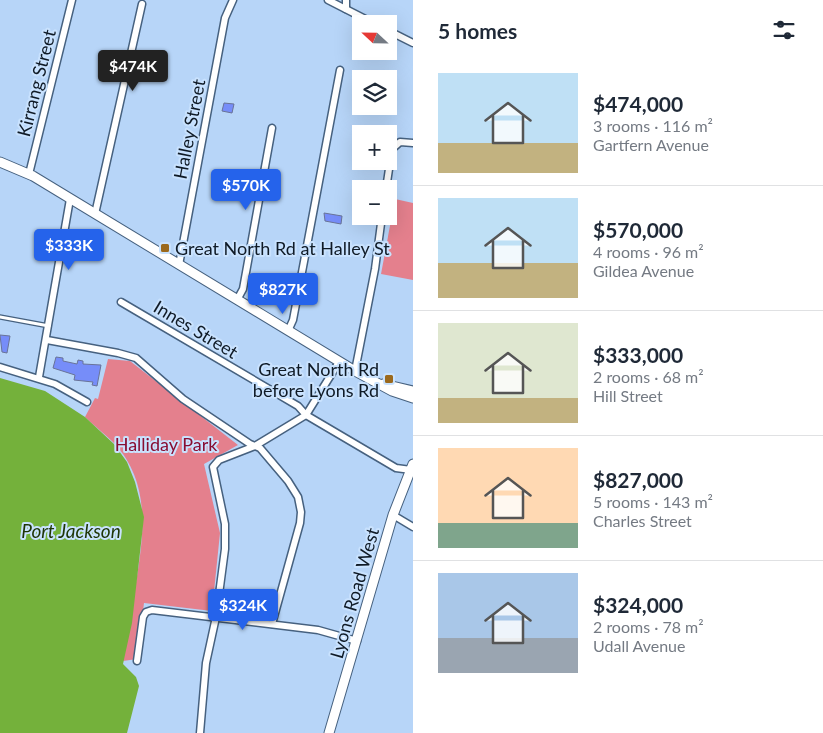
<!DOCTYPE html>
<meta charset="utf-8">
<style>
:root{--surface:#fff;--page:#f2f2f3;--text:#1f2937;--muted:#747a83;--line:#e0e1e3;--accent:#2563eb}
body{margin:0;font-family:Lato,sans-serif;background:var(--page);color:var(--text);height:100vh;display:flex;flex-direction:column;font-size:19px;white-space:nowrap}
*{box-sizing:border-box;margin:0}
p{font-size:16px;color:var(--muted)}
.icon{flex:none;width:28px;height:28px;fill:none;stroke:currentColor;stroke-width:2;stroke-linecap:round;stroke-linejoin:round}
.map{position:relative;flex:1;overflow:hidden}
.details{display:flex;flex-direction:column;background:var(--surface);width:410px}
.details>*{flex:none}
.needle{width:32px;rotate:292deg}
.buttons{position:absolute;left:352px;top:15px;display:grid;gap:10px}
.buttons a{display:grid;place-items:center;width:45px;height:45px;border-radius:0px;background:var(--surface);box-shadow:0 5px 20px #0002;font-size:25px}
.price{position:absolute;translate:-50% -42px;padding:0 11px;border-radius:5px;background:var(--accent);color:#fff;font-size:16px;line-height:32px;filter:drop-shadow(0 1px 2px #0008)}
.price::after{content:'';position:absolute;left:50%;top:30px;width:15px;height:11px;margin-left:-8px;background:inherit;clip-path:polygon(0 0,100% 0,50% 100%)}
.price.active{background:#222;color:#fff}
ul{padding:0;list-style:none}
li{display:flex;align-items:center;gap:15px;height:125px;padding:0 25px}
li+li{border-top:1px solid var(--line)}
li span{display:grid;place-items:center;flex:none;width:140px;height:100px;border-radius:0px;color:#555}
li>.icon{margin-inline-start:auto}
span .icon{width:60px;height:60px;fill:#fffc;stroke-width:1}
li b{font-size:21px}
h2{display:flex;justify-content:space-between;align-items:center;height:60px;padding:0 25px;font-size:21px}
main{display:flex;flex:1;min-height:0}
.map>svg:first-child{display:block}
</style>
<main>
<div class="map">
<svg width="413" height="733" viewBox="0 0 413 733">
<rect width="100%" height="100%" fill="#b7d5f8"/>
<g fill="#e4808d">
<path d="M 395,199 L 413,203 L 413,280 L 381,274 Z"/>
<path d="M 108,359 L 130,361 L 238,445 L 204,464 L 220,533 L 212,611 L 144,603 L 137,659 L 123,661 C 128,637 131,614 135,589 C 143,539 153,485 114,443 C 105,434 94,426 85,417 L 95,398 L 98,399 Z"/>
</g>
<path fill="#74b13b" d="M 0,378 L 45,391 L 85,417 L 114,444 L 127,462 L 135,482 L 144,517 L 132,623 L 123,664 L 136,677 L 139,686 L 127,733 L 0,733 Z"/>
<g fill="#768df9" stroke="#697398">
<path d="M 224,103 L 234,104 L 232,113 L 222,111 Z"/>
<path d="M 324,213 L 342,216 L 341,224 L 325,221 Z"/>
<path d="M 0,335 L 10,336 L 7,353 L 2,352 Z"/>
<path d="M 56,357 L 63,358 L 63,361 L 77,364 L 78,360 L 83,361 L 83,364 L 101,365 L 97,386 L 92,385 L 93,382 L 74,380 L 75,375 L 53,368 Z"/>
</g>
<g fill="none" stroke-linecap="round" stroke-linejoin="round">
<g stroke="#46617f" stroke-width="5.5">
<path id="service" d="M 0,317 L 49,326"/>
</g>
<g stroke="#46617f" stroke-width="9">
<g id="minor">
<path d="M 328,0 L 375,24"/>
<path d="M 346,0 L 346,9"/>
<path d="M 389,31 L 413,43"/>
<path d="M 29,174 L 72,0"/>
<path d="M 386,189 L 392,149 L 400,142 L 413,143"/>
<path d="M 95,214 L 142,4"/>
<path d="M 179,265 L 225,18 L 233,0"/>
<path d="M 237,300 L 243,289 L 272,128"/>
<path d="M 121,302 L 298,406 L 306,415 L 396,468 L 411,470"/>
<path d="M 288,331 L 293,320 L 340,70"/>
<path d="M 47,340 L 118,353 L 136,358 L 183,399 L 250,444 L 260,448 L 288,481 L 298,497 L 301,512 L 300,523 L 272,624"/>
<path d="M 0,367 L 55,384 L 87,402"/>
<path d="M 355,371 L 375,269 L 382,216"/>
<path d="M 39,377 L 70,199"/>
<path d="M 393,515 L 413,527"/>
<path d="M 137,661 L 143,617 L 146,612 L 152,610 L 318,630 L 357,641"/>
<path d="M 200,733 L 206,663 L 216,617 L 225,549 L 225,524 L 213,467 L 219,460 L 255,446 L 306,415 L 339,362"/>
</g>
</g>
<g stroke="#46617f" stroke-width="11">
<g id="secondary">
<path d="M 0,162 L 33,176 L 355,371 L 392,391 L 413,398"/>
<path d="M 383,384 L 413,391"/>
<path d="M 329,733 L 393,515 L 413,464"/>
</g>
</g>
<use href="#service" stroke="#fff" stroke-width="3"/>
<use href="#minor" stroke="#fff" stroke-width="6"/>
<use href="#secondary" stroke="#fff" stroke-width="9"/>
</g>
<g fill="#9b691d" stroke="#c9e2fe" stroke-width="2">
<rect x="160" y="243" width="10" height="10" rx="2.5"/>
<rect x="384" y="374" width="10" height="10" rx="2.5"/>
</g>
<g text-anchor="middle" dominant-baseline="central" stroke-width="4" stroke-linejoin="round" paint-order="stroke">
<g font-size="18" fill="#0f1a26" stroke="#c9e2fe">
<text transform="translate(36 83) rotate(-76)">Kirrang Street</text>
<text transform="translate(189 129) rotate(-79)">Halley Street</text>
<text transform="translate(196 329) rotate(31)">Innes Street</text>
<text transform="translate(354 593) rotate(-74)">Lyons Road West</text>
</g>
<g font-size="18" fill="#0f1a26" stroke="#c9e2fe" text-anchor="start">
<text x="175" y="248">Great North Rd at Halley St</text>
<text x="379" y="369" text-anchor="end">Great North Rd<tspan x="379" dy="21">before Lyons Rd</tspan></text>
</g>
<g font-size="18" fill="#880d32" stroke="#c9e2fe">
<text x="166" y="444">Halliday Park</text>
</g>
<g font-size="19" font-style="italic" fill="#1e3505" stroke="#c9e2fe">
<text x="71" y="530">Port Jackson</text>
</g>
</g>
</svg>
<div class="buttons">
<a><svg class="needle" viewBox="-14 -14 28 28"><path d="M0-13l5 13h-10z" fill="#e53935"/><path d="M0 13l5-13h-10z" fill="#747a83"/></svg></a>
<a><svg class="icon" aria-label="layers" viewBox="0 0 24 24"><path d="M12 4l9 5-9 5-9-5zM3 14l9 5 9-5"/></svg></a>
<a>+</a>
<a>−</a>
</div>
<b class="price active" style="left:133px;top:92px">$474K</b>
<b class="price" style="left:246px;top:211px">$570K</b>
<b class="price" style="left:69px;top:271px">$333K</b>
<b class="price" style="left:283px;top:315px">$827K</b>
<b class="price" style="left:243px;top:631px">$324K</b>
</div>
<section class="details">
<h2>5 homes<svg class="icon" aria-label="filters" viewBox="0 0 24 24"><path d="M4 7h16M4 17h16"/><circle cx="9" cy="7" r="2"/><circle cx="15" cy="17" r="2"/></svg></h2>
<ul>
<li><span style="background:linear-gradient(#bfe0f5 70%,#c2b280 0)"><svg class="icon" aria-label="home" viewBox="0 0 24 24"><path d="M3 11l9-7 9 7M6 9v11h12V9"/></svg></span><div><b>$474,000</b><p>3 rooms · 116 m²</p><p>Gartfern Avenue</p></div></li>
<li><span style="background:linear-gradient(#bfe0f5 65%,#c2b280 0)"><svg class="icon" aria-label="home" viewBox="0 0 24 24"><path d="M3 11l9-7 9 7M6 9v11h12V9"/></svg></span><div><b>$570,000</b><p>4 rooms · 96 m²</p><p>Gildea Avenue</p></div></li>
<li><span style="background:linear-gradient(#dfe7d0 75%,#c2b280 0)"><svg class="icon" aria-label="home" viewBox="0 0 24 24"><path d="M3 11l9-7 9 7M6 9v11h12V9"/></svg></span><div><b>$333,000</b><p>2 rooms · 68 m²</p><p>Hill Street</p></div></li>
<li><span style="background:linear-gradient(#ffd9b3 75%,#7fa58c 0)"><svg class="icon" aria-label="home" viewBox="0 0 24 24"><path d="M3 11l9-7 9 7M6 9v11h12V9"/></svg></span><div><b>$827,000</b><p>5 rooms · 143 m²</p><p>Charles Street</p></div></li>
<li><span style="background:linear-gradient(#a9c7e8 65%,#9aa5b1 0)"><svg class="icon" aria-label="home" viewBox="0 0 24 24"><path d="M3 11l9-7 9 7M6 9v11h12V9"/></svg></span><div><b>$324,000</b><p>2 rooms · 78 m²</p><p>Udall Avenue</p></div></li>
</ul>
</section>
</main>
